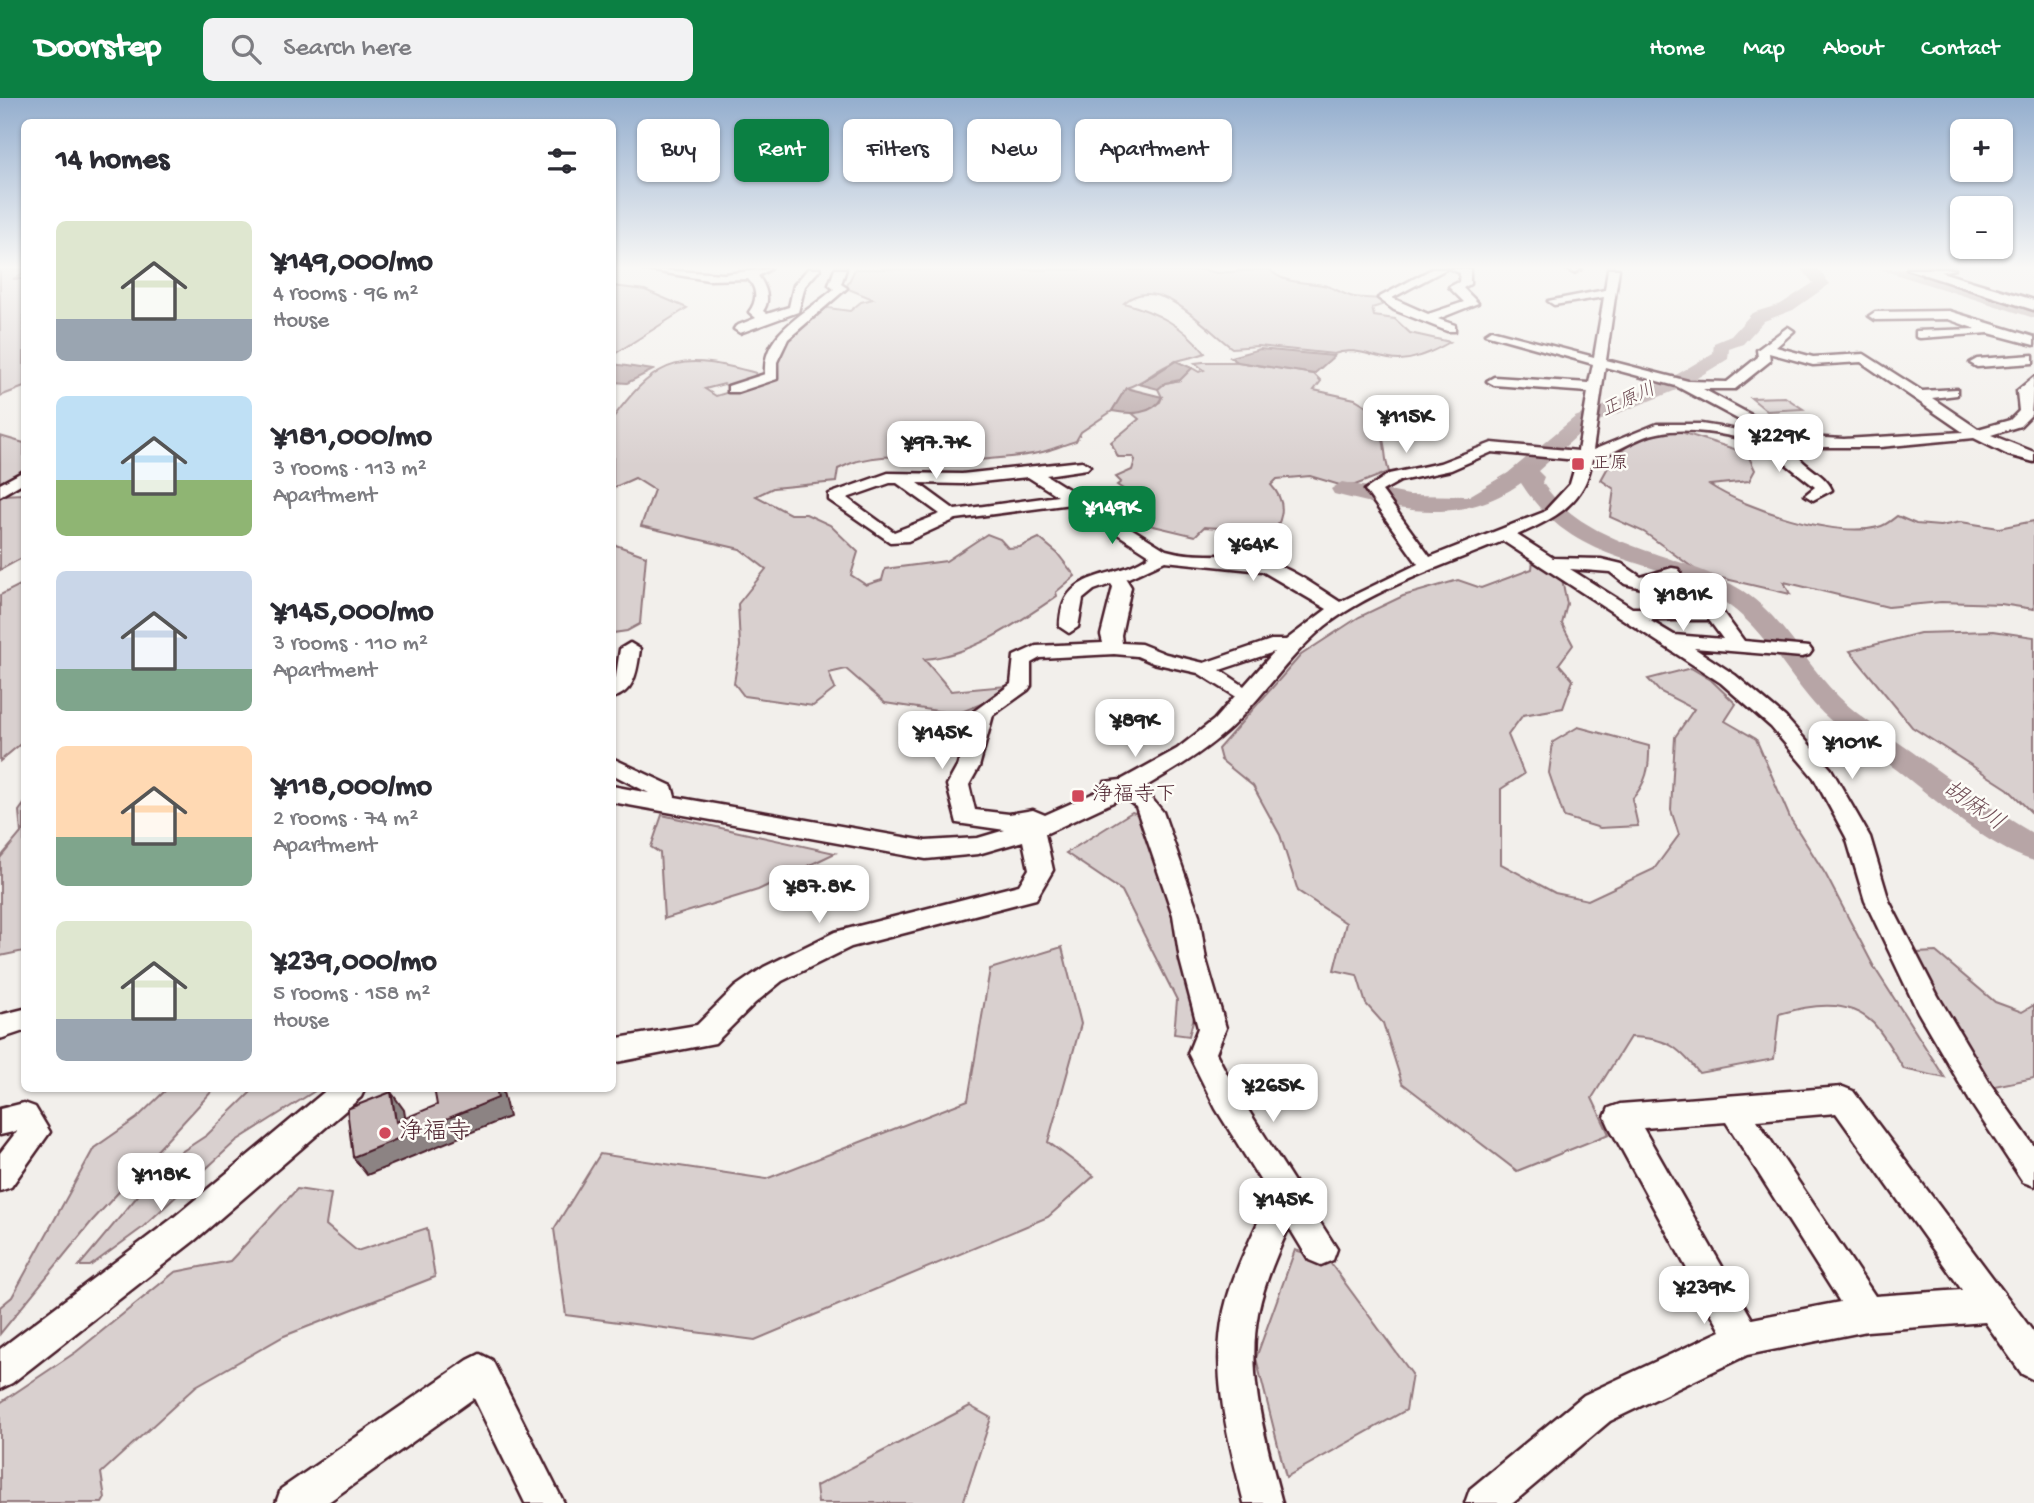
<!DOCTYPE html>
<meta charset="utf-8">
<style>
:root{--surface:#fff;--page:#f2f2f3;--text:#2b2b33;--muted:#7c7c81;--accent:#0b8043}
body{margin:0;font-family:"Gochi Hand","Klee One",sans-serif;background:var(--page);color:var(--text);height:100vh;display:flex;flex-direction:column;font-size:26px;white-space:nowrap}
*{box-sizing:border-box;margin:0}
p{font-size:23px;color:var(--muted)}
.icon{flex:none;width:38px;height:38px;fill:none;stroke:currentColor;stroke-width:2;stroke-linecap:round;stroke-linejoin:round}
.map{position:relative;flex:1;overflow:hidden}
.panel{position:absolute;left:21px;top:21px;width:595px;height:973px;display:flex;flex-direction:column;background:var(--surface);border-radius:10px;box-shadow:0 2px 5px #0004}
.panel>*{flex:none}
.top-card{position:absolute;left:637px;top:21px;width:665px;height:63px;display:flex;gap:14px}
.buttons{position:absolute;left:1950px;top:21px;display:grid;gap:14px}
.buttons a{display:grid;place-items:center;width:63px;height:63px;border-radius:10px;background:var(--surface);box-shadow:0 2px 5px #0004;font-size:35px}
.price{position:absolute;translate:-50% -60px;padding:0 16px;border-radius:14px;background:#fff;color:#222;font-size:23px;line-height:46px;filter:drop-shadow(0 2px 4px #0008)}
.price::after{content:'';position:absolute;left:50%;top:42px;width:21px;height:16px;margin-left:-10px;background:inherit;clip-path:polygon(0 0,100% 0,50% 100%)}
.price.on{background:var(--accent);color:#fff}
ul{padding:0;list-style:none}
li{display:flex;align-items:center;gap:21px;height:175px;padding:0 35px}
li span{display:grid;place-items:center;flex:none;width:196px;height:140px;border-radius:10px;color:#555}
li>.icon{margin-inline-start:auto}
span .icon{width:84px;height:84px;fill:#fffc;stroke-width:1}
li b{font-size:30px}
h2{display:flex;justify-content:space-between;align-items:center;height:84px;padding:0 35px;font-size:30px}
.pill{padding:0 24px;border-radius:10px;background:var(--surface);box-shadow:0 2px 5px #0004;font-size:24px;line-height:63px}
.pill.on{background:var(--accent);color:#fff}
header{display:flex;align-items:center;gap:42px;box-sizing:border-box;height:98px;padding:0 35px;background:var(--accent);color:#fff}
header strong{font-size:33px}
nav{display:flex;gap:38px;margin-inline-start:auto;font-size:24px}
.search{width:490px;height:63px;background:var(--page);display:flex;align-items:center;gap:18px;box-sizing:border-box;padding:0 24px;border-radius:10px;color:var(--muted);font-size:26px}
.map>svg:first-child{display:block}
</style>
<header>
<strong>Doorstep</strong>
<div class="search"><svg class="icon" aria-label="search" viewBox="0 0 24 24"><circle cx="10" cy="10" r="6"/><path d="M15 15l6 6"/></svg>Search here</div>
<nav><a>Home</a><a>Map</a><a>About</a><a>Contact</a></nav>
</header>
<div class="map">
<svg width="2034" height="1405" viewBox="0 0 2034 1405">
<rect width="100%" height="100%" fill="#f2efeb"/>
<filter id="ink" filterUnits="userSpaceOnUse"><feTurbulence type="fractalNoise" baseFrequency=".0143" numOctaves="2"/><feDisplacementMap in="SourceGraphic" scale="14" xChannelSelector="R" yChannelSelector="G"/><feConvolveMatrix kernelMatrix="1 2 1 2 8 2 1 2 1" color-interpolation-filters="sRGB"/></filter>
<g filter="url(#ink)">
<g fill="#d9d0cf" stroke="#92787d" stroke-width="2">
<path d="M 0,171 L 24,171 L 24,176 L 13,181 L 24,181 L 24,289 L 0,298 Z"/>
<path d="M 855,171 L 1204,172 L 1217,175 L 1269,171 C 1285,187 1303,183 1323,187 C 1334,189 1343,197 1354,199 C 1366,201 1377,198 1388,205 L 1372,210 L 1374,218 L 1395,221 L 1410,235 L 1450,244 C 1436,252 1415,262 1399,262 C 1377,262 1355,247 1334,256 L 1258,248 L 1232,250 C 1206,231 1158,174 1124,205 C 1156,214 1184,228 1205,255 C 1194,260 1182,260 1172,265 C 1155,272 1144,285 1126,290 L 1112,313 L 1081,334 L 1076,343 C 1066,346 1056,350 1046,353 C 1032,358 997,360 981,362 C 935,365 882,347 838,371 L 836,384 L 773,390 L 756,398 L 790,416 L 806,416 L 830,427 L 858,454 L 851,477 L 866,487 L 882,482 L 885,471 L 946,463 L 987,436 L 1000,441 L 1008,450 L 1020,449 L 1039,440 L 1057,455 L 1075,478 L 1056,494 L 1057,498 C 1019,524 971,558 924,561 L 951,593 L 1006,588 L 981,606 L 957,616 L 885,605 L 846,571 L 829,575 L 835,591 L 813,608 L 744,598 L 734,585 L 740,548 L 738,506 L 766,471 L 740,451 L 641,428 L 654,392 L 635,380 L 613,390 L 613,320 C 660,256 684,256 756,275 L 753,284 L 731,290 L 724,286 L 705,291 L 716,298 L 763,284 L 779,245 L 821,209 L 850,213 L 861,204 L 873,201 L 846,190 Z"/>
<path d="M 613,188 L 645,192 L 687,210 L 613,257 Z"/>
<path d="M 1203,264 L 1238,264 L 1314,276 L 1321,283 L 1314,292 L 1355,301 L 1377,314 L 1375,326 C 1389,346 1382,353 1389,374 L 1355,387 L 1343,388 L 1310,378 L 1277,381 L 1271,387 C 1290,407 1281,426 1267,445 L 1238,444 L 1236,431 L 1204,429 L 1195,438 L 1137,424 L 1115,406 L 1135,399 L 1117,387 L 1121,384 L 1116,379 L 1132,372 L 1135,362 L 1133,359 L 1118,359 L 1111,344 L 1139,321 L 1133,316 L 1160,304 L 1162,299 L 1158,291 L 1165,285 L 1180,282 L 1192,270 L 1199,274 L 1204,272 L 1195,265 Z"/>
<path d="M 1785,299 L 1803,311 L 1767,313 L 1751,300 Z"/>
<path d="M 1667,334 L 1681,334 L 1747,355 L 1755,372 L 1749,383 L 1710,387 C 1746,411 1835,440 1878,429 C 1885,428 1892,422 1897,418 L 1916,426 L 1940,428 L 1961,424 L 1999,430 L 2034,423 L 2034,511 L 2001,506 L 1941,504 L 1888,509 L 1784,484 L 1790,496 L 1700,475 L 1644,434 L 1610,419 L 1614,391 L 1601,382 C 1617,350 1632,341 1667,334 Z"/>
<path d="M 0,338 L 24,345 L 24,376 L 0,389 Z"/>
<path d="M 24,396 L 24,459 L 0,472 L 0,397 Z"/>
<path d="M 613,446 L 646,458 L 640,526 L 627,533 L 613,535 Z"/>
<path d="M 1533,462 L 1562,481 L 1567,506 L 1562,526 L 1573,547 L 1559,566 L 1573,582 L 1563,610 L 1523,617 L 1508,637 L 1524,676 L 1501,691 L 1501,766 L 1555,795 L 1588,802 L 1654,771 L 1679,737 L 1671,712 L 1675,639 L 1694,611 L 1659,593 L 1648,581 L 1691,570 L 1711,582 L 1736,606 L 1725,623 L 1756,641 L 1790,720 L 1826,777 L 1874,869 L 1945,980 L 1904,971 C 1894,956 1885,938 1873,925 C 1847,900 1810,907 1779,916 L 1774,961 L 1699,975 C 1677,947 1666,940 1630,939 L 1592,1000 L 1609,1036 L 1517,1073 L 1402,985 L 1383,925 L 1366,906 L 1357,877 L 1334,872 L 1346,825 L 1298,793 L 1280,737 L 1253,688 L 1221,662 L 1218,651 L 1301,557 L 1359,519 L 1403,498 L 1458,482 L 1481,490 L 1532,471 Z"/>
<path d="M 24,485 L 24,643 L 0,663 L 0,497 Z"/>
<path d="M 1993,533 L 2034,539 L 2034,717 L 2008,691 L 1912,629 L 1850,553 L 1920,535 Z"/>
<path d="M 1578,629 L 1649,648 C 1650,669 1646,686 1632,701 L 1638,728 L 1600,730 L 1564,719 L 1549,675 L 1553,644 Z"/>
<path d="M 24,706 L 24,853 L 0,858 L 0,760 L 21,735 L 19,713 Z"/>
<path d="M 1132,714 L 1145,719 L 1197,907 L 1189,938 L 1174,936 L 1177,902 L 1122,793 L 1066,755 Z"/>
<path d="M 662,717 L 835,755 L 758,792 L 664,821 L 660,755 L 651,749 Z"/>
<path d="M 1062,849 L 1081,926 L 1048,1044 L 1094,1078 L 1048,1119 L 755,1242 L 566,1217 L 554,1131 L 600,1056 L 766,1081 L 968,1002 L 990,871 Z"/>
<path d="M 1936,854 L 1995,904 L 2022,914 L 2034,907 L 2034,980 L 1990,989 L 1942,915 L 1917,855 Z"/>
<path d="M 167,991 L 214,991 L 92,1123 L 0,1236 L 0,1209 L 12,1199 L 94,1050 L 137,1020 Z"/>
<path d="M 254,991 L 318,991 L 236,1043 L 142,1130 L 90,1168 L 79,1168 L 166,1064 L 207,1037 Z"/>
<path d="M 297,1091 L 331,1096 L 326,1127 L 357,1153 L 427,1130 L 435,1179 L 284,1238 L 196,1288 L 101,1375 L 105,1400 L 102,1405 L 0,1405 L 0,1305 L 76,1254 L 175,1174 L 230,1163 Z"/>
<path d="M 1295,1152 L 1328,1162 L 1412,1276 L 1406,1312 L 1286,1379 L 1256,1260 Z"/>
<path d="M 970,1308 L 991,1320 L 963,1405 L 818,1405 L 816,1388 Z"/>
</g>
<g fill="#b7a5a6" stroke="#8b6f75" stroke-width="2">
<path d="M 1260,251 L 1334,258 L 1314,276 L 1238,264 L 1230,259 Z"/>
<path d="M 1176,263 L 1192,270 L 1180,282 L 1165,285 L 1158,291 L 1139,286 Z"/>
<path d="M 612,266 L 613,266 L 653,272 L 627,285 L 613,284 Z"/>
<path d="M 1126,290 L 1162,299 C 1153,318 1129,316 1112,313 Z"/>
</g>
<g fill="none" stroke-linecap="round" stroke-linejoin="round">
<g fill="#b7a5a6" fill-rule="evenodd">
<path d="M 1802,171 L 1818,171 L 1830,186 L 1793,212 L 1764,223 L 1743,246 L 1729,251 L 1728,261 L 1679,291 L 1589,327 L 1538,373 L 1544,379 L 1542,384 C 1589,453 1677,451 1743,493 C 1783,519 1805,566 1839,599 C 1860,620 1887,636 1911,653 C 1951,682 1991,711 2034,736 L 2034,763 C 1987,749 1936,702 1897,672 C 1869,651 1837,632 1814,606 C 1785,573 1764,532 1727,506 C 1653,452 1579,475 1521,385 C 1460,428 1402,413 1334,396 L 1331,391 L 1342,384 L 1409,397 L 1469,398 L 1508,375 L 1575,319 L 1666,283 L 1713,255 L 1714,245 L 1731,238 L 1752,215 L 1781,206 L 1813,185 Z"/>
<path d="M 1879,171 L 1904,171 L 2034,210 L 2034,220 Z"/>
</g>
<g stroke="#4a1f2b" stroke-width="5">
<g id="minor">
<path d="M 642,171 L 724,176 L 770,171 L 758,178 C 766,188 771,202 763,213 L 767,216 L 789,209 L 794,187 L 808,171 L 820,171 L 805,188 L 798,214 L 740,235 L 734,231 L 736,228 L 756,220 L 749,214 C 757,204 758,191 748,181 L 708,182 Z"/>
<path d="M 835,171 L 846,171 L 841,186 L 847,190 L 788,241 L 777,264 L 777,281 L 738,294 L 728,294 L 728,288 L 765,276 C 762,234 807,215 834,191 L 829,187 Z"/>
<path d="M 1432,171 L 1446,171 L 1392,200 L 1428,216 L 1464,204 L 1449,189 L 1459,184 L 1460,175 L 1450,171 L 1470,171 L 1470,186 L 1463,190 L 1478,205 L 1438,221 L 1455,227 L 1455,233 L 1447,233 L 1394,212 L 1378,200 Z"/>
<path d="M 1581,171 L 1574,175 L 1568,172 L 1569,171 Z"/>
<path d="M 1608,171 L 1619,171 L 1606,262 L 1688,283 L 1727,284 L 1758,259 L 1757,252 L 1788,229 L 1794,233 L 1776,249 L 1813,259 L 1864,256 L 1922,293 L 1957,291 L 1957,297 L 1932,300 L 1978,331 L 2010,322 L 2019,313 L 2017,293 L 2034,279 L 2031,317 L 2020,328 L 1991,337 L 2034,354 L 2034,364 L 2008,357 L 1974,340 L 1880,349 L 1794,349 C 1800,370 1824,373 1832,392 L 1813,402 L 1805,397 L 1815,389 L 1785,365 L 1777,347 C 1739,341 1696,327 1658,335 C 1634,339 1616,357 1592,361 C 1586,405 1554,421 1517,437 L 1553,460 L 1601,461 L 1622,466 L 1641,479 L 1672,470 L 1678,471 L 1681,475 L 1678,479 L 1642,490 L 1625,486 L 1610,474 L 1570,471 L 1632,510 L 1714,510 L 1721,512 L 1744,543 L 1809,549 L 1812,553 L 1809,557 L 1802,559 L 1694,550 L 1735,577 L 1785,619 L 1831,671 L 1870,739 L 1889,803 L 1938,898 L 1991,987 L 2034,1048 L 2034,1088 L 2023,1084 L 1971,1005 L 1918,914 L 1865,803 L 1846,739 L 1814,680 L 1771,629 L 1721,585 L 1503,443 C 1448,466 1372,491 1325,528 C 1287,559 1262,601 1227,633 C 1201,656 1172,673 1143,690 L 1163,714 L 1199,817 L 1206,862 L 1226,930 L 1216,955 L 1236,993 L 1337,1151 L 1333,1162 L 1321,1167 L 1309,1162 L 1289,1129 C 1277,1156 1264,1185 1258,1215 C 1246,1279 1266,1343 1282,1405 L 1244,1405 C 1229,1342 1210,1278 1224,1213 C 1233,1173 1254,1135 1270,1098 L 1216,1011 L 1188,955 L 1198,930 L 1180,862 L 1173,817 L 1136,709 L 1124,699 L 1045,736 L 1053,772 L 1036,801 L 851,849 L 782,883 L 755,905 L 715,945 L 612,965 L 612,941 L 697,927 L 735,889 L 764,869 L 835,834 L 1019,787 L 1029,771 L 1023,743 L 978,756 L 926,761 L 612,704 L 612,688 L 649,695 L 612,676 L 612,660 L 672,688 L 675,699 L 926,743 L 978,740 L 1005,732 L 957,725 L 947,687 L 957,669 L 973,614 L 1011,586 L 1014,558 L 1036,548 L 1103,545 L 1101,537 L 1113,489 L 1111,486 L 1094,492 L 1083,501 L 1078,529 L 1069,535 L 1060,529 C 1060,468 1116,484 1150,457 L 1071,406 L 956,421 L 908,443 L 890,444 L 829,402 L 829,396 L 888,375 L 962,376 L 1082,363 L 1090,368 L 1087,371 L 1046,377 L 1166,452 C 1193,460 1220,455 1248,459 C 1284,464 1310,485 1340,504 L 1418,466 L 1365,392 L 1389,376 L 1440,365 L 1492,345 L 1578,353 L 1588,294 L 1494,287 L 1487,283 L 1494,279 L 1589,285 L 1593,266 L 1485,236 L 1491,232 L 1594,259 L 1604,199 L 1554,207 L 1548,203 L 1605,192 ZM 1769,255 L 1813,267 L 1861,264 L 1963,334 L 1844,341 L 1767,337 L 1755,319 L 1703,291 L 1735,291 L 1770,263 ZM 1605,269 L 1676,288 L 1745,325 L 1750,334 L 1701,326 L 1657,326 L 1593,352 ZM 1492,354 L 1577,362 L 1570,386 L 1544,414 L 1430,459 L 1382,393 L 1400,383 L 1451,372 ZM 1028,379 L 1058,398 L 955,412 L 918,385 L 962,386 ZM 890,385 L 897,385 L 940,416 L 894,434 L 847,400 ZM 1165,463 L 1262,473 L 1327,511 L 1286,542 L 1271,542 L 1204,565 L 1166,556 L 1141,546 L 1122,545 L 1121,537 L 1131,489 L 1126,481 ZM 1649,522 L 1709,522 L 1723,541 L 1674,537 ZM 1274,554 L 1244,588 L 1220,572 ZM 1114,556 L 1137,558 L 1153,565 L 1198,575 L 1235,598 L 1214,622 L 1177,651 L 1121,682 L 1105,684 L 1103,691 L 1045,717 L 1033,712 L 1009,716 L 975,712 L 969,687 L 979,669 L 993,617 L 1028,592 L 1031,588 L 1031,565 L 1040,560 Z"/>
<path d="M 1928,171 L 1955,171 L 1923,177 L 1923,173 Z"/>
<path d="M 1949,213 L 2034,239 L 2034,247 L 1989,235 L 1920,240 L 1916,239 L 1916,233 L 1976,231 L 1948,221 L 1875,222 L 1869,218 L 1875,214 Z"/>
<path d="M 2033,257 L 2033,265 L 1977,269 L 1970,265 L 1977,261 Z"/>
<path d="M 24,373 L 24,384 L 0,398 L 0,386 Z"/>
<path d="M 630,545 L 640,551 C 637,571 636,594 612,600 L 612,582 L 616,578 L 620,551 Z"/>
<path d="M 24,911 L 24,933 L 0,941 L 0,917 Z"/>
<path d="M 1843,989 L 1853,993 L 2034,1235 L 2034,1282 L 2022,1276 L 1985,1224 L 1867,1233 L 1747,1257 L 1610,1323 L 1513,1405 L 1465,1405 L 1470,1391 L 1584,1297 L 1721,1233 L 1609,1028 L 1605,1019 L 1609,1010 L 1620,1006 ZM 1836,1015 L 1962,1192 L 1875,1198 L 1757,1022 ZM 1726,1024 L 1840,1204 L 1752,1221 L 1643,1030 Z"/>
<path d="M 329,990 L 365,990 L 361,999 L 195,1142 L 12,1285 L 0,1291 L 0,1251 L 173,1120 Z"/>
<path d="M 24,1005 L 35,1009 L 50,1034 L 11,1089 L 0,1093 L 0,1055 L 17,1033 L 0,1037 L 0,1011 Z"/>
<path d="M 480,1256 L 492,1262 L 564,1405 L 525,1405 L 474,1300 L 327,1405 L 276,1405 L 281,1391 L 468,1262 Z"/>
</g>
</g>
<g stroke="#4a1f2b" stroke-width="5">
<path id="major" d="M 1907,171 L 1931,171 L 2034,202 L 2034,212 Z"/>
</g>
<use href="#minor" fill="#fdfcf7" fill-rule="evenodd"/>
<use href="#major" fill="#fdfcf7" fill-rule="evenodd"/>
</g>
<path fill="#8c8383" stroke="#4a1f2b" stroke-width="2" d="M 496,990 L 502,990 L 509,1019 L 367,1077 L 353,1059 L 396,1024 L 391,994 L 404,1012 L 408,1037 Z"/>
<path fill="#c8bbbb" stroke="#4a1f2b" stroke-width="2" d="M 434,990 L 496,990 L 498,1000 L 353,1059 L 347,1011 L 391,994 L 396,1024 L 437,1007 Z"/>
</g>
<linearGradient id="sky" x2="0" y2="1"><stop stop-color="#94aece"/><stop offset="0.46" stop-color="#f9f8f6"/><stop offset="1" stop-color="#f9f8f6" stop-opacity="0"/></linearGradient>
<rect width="2034" height="368" fill="url(#sky)"/>
<g fill="#d1495b" stroke="#fdfcf7" stroke-width="2.5">
<rect x="1571" y="359" width="14" height="14" rx="3.5"/>
<rect x="1071" y="691" width="14" height="14" rx="3.5"/>
<circle cx="385" cy="1035" r="7"/>
</g>
<g text-anchor="middle" dominant-baseline="central" stroke-width="5" stroke-linejoin="round" paint-order="stroke">
<g font-size="18" fill="#4a1f2b" stroke="#fdfcf7" text-anchor="start">
<text x="1592" y="366">正原</text>
</g>
<g font-size="19" font-style="italic" fill="#704e56" stroke="#fdfcf7">
<text transform="translate(1629 303) rotate(-24)">正原川</text>
</g>
<g font-size="21" fill="#4a1f2b" stroke="#fdfcf7" text-anchor="start">
<text x="1092" y="698">浄福寺下</text>
</g>
<g font-size="23" font-style="italic" fill="#704e56" stroke="#fdfcf7">
<text transform="translate(1973 709) rotate(35)">胡麻川</text>
</g>
<g font-size="24" fill="#4a1f2b" stroke="#fdfcf7" text-anchor="start">
<text x="399" y="1035">浄福寺</text>
</g>
</g>
</svg>
<div class="buttons">
<a>+</a>
<a>−</a>
</div>
<b class="price" style="left:1406px;top:357px">¥115K</b>
<b class="price" style="left:1779px;top:376px">¥229K</b>
<b class="price" style="left:936px;top:383px">¥97.7K</b>
<b class="price on" style="left:1112px;top:448px">¥149K</b>
<b class="price" style="left:1253px;top:485px">¥64K</b>
<b class="price" style="left:1683px;top:535px">¥181K</b>
<b class="price" style="left:1135px;top:661px">¥89K</b>
<b class="price" style="left:942px;top:673px">¥145K</b>
<b class="price" style="left:1852px;top:683px">¥101K</b>
<b class="price" style="left:819px;top:827px">¥87.8K</b>
<b class="price" style="left:1273px;top:1026px">¥265K</b>
<b class="price" style="left:161px;top:1115px">¥118K</b>
<b class="price" style="left:1283px;top:1140px">¥145K</b>
<b class="price" style="left:1704px;top:1228px">¥239K</b>
<div class="top-card">
<a class="pill">Buy</a>
<a class="pill on">Rent</a>
<a class="pill">Filters</a>
<a class="pill">New</a>
<a class="pill">Apartment</a>
</div>
<section class="panel">
<h2>14 homes<svg class="icon" aria-label="filters" viewBox="0 0 24 24"><path d="M4 7h16M4 17h16"/><circle cx="9" cy="7" r="2"/><circle cx="15" cy="17" r="2"/></svg></h2>
<ul>
<li><span style="background:linear-gradient(#dfe7d0 70%,#9aa5b1 0)"><svg class="icon" aria-label="home" viewBox="0 0 24 24"><path d="M3 11l9-7 9 7M6 9v11h12V9"/></svg></span><div><b>¥149,000/mo</b><p>4 rooms · 96 m²</p><p>House</p></div></li>
<li><span style="background:linear-gradient(#bfe0f5 60%,#8fb573 0)"><svg class="icon" aria-label="home" viewBox="0 0 24 24"><path d="M3 11l9-7 9 7M6 9v11h12V9"/></svg></span><div><b>¥181,000/mo</b><p>3 rooms · 113 m²</p><p>Apartment</p></div></li>
<li><span style="background:linear-gradient(#c9d6e8 70%,#7fa58c 0)"><svg class="icon" aria-label="home" viewBox="0 0 24 24"><path d="M3 11l9-7 9 7M6 9v11h12V9"/></svg></span><div><b>¥145,000/mo</b><p>3 rooms · 110 m²</p><p>Apartment</p></div></li>
<li><span style="background:linear-gradient(#ffd9b3 65%,#7fa58c 0)"><svg class="icon" aria-label="home" viewBox="0 0 24 24"><path d="M3 11l9-7 9 7M6 9v11h12V9"/></svg></span><div><b>¥118,000/mo</b><p>2 rooms · 74 m²</p><p>Apartment</p></div></li>
<li><span style="background:linear-gradient(#dfe7d0 70%,#9aa5b1 0)"><svg class="icon" aria-label="home" viewBox="0 0 24 24"><path d="M3 11l9-7 9 7M6 9v11h12V9"/></svg></span><div><b>¥239,000/mo</b><p>5 rooms · 158 m²</p><p>House</p></div></li>
</ul>
</section>
</div>
